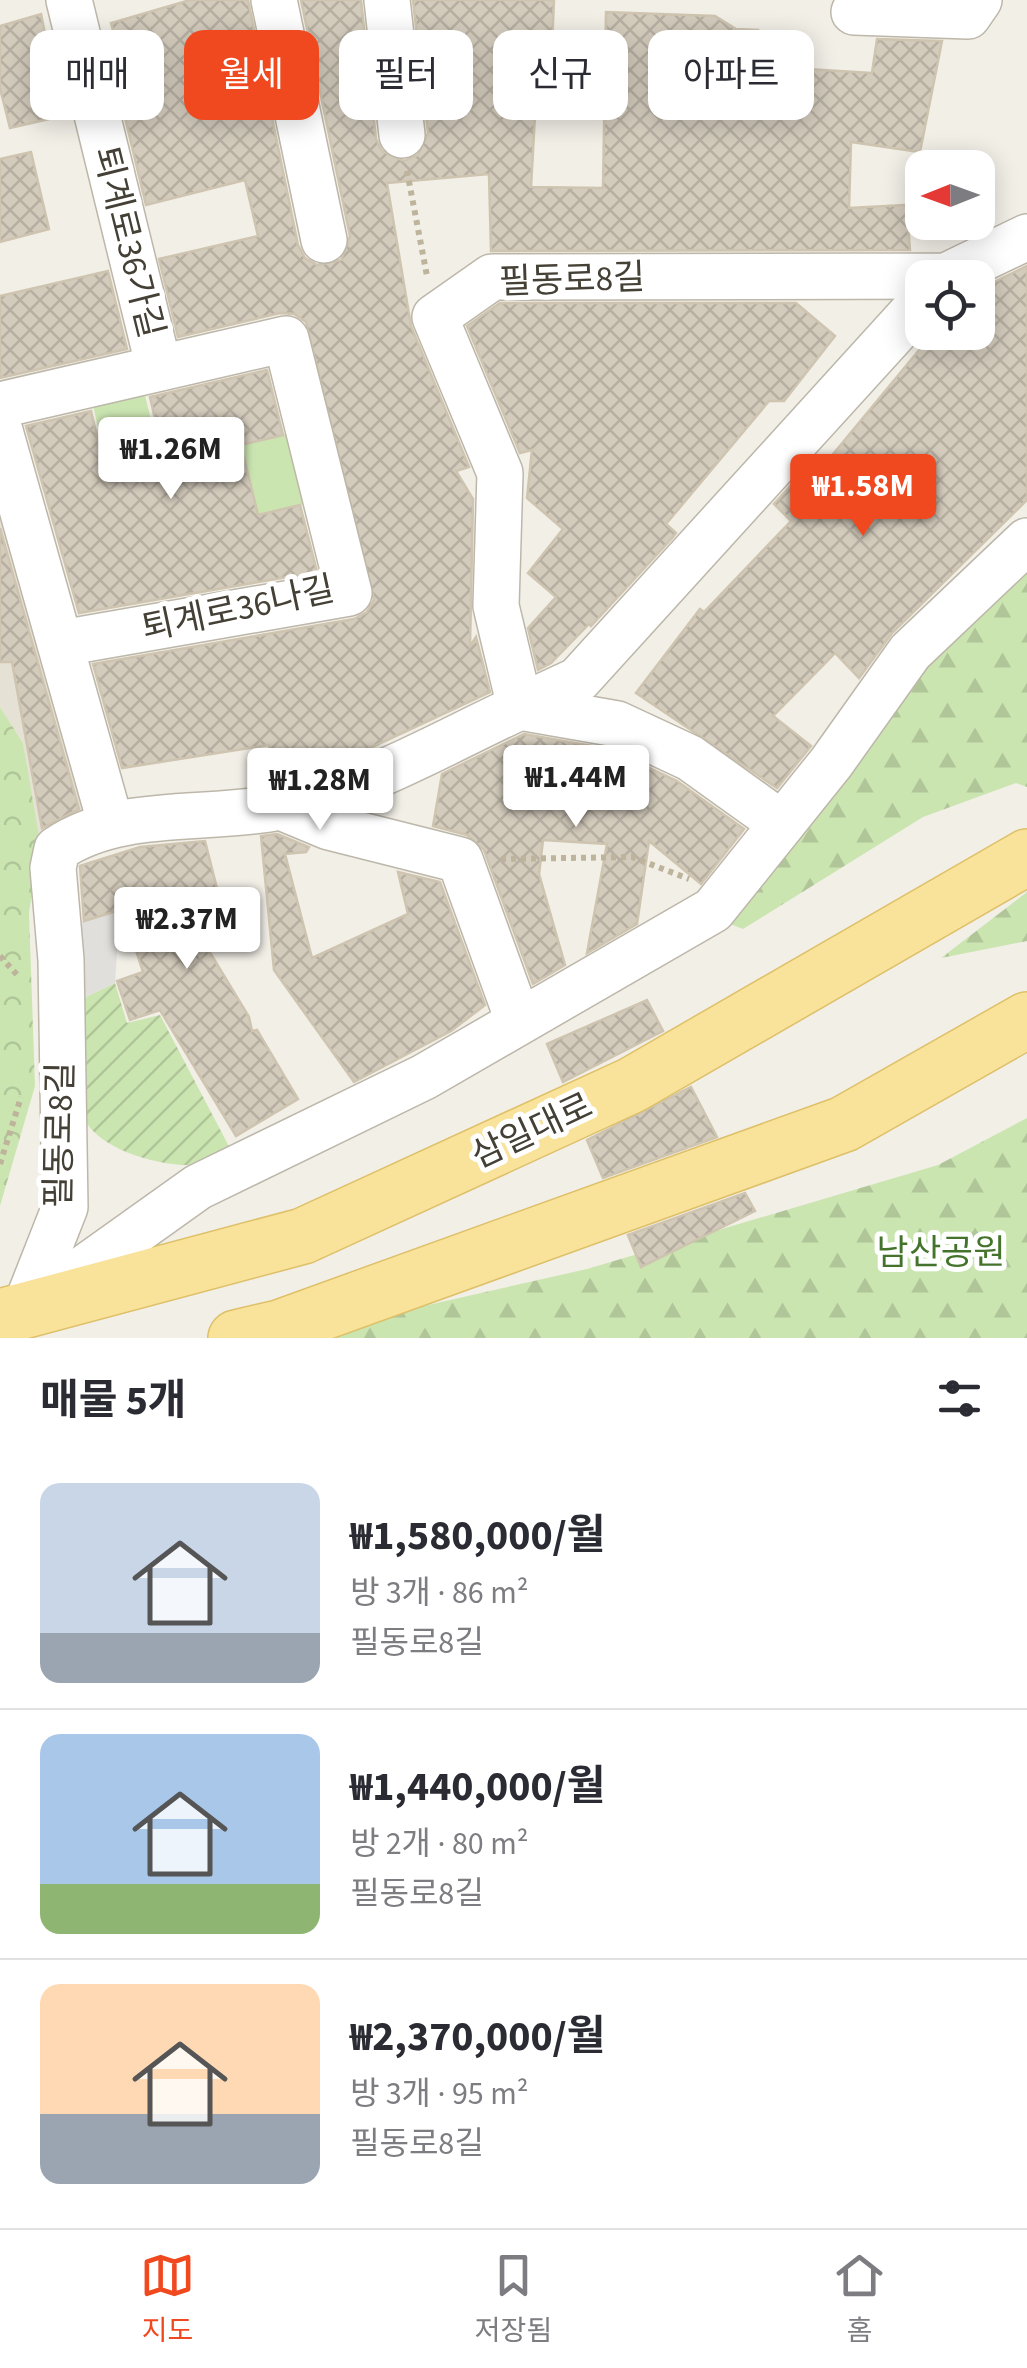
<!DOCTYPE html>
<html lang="ko">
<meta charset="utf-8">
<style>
:root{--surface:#fff;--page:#f2f2f3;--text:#2b2b33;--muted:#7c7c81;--line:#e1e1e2;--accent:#f04920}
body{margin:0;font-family:"Source Sans 3","Noto Sans KR",sans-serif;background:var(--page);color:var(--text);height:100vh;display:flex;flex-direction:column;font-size:38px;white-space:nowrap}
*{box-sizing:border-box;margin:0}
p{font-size:32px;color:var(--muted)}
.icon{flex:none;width:55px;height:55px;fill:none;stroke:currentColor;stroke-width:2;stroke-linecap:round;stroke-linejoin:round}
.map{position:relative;height:1338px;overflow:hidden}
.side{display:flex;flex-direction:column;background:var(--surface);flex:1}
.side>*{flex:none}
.hud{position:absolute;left:30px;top:30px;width:968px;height:90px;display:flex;gap:20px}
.needle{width:65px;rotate:269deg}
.controls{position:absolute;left:905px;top:150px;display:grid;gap:20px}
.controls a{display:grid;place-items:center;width:90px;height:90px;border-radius:20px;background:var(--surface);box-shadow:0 5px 25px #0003;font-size:50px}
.price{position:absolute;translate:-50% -85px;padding:0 22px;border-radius:10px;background:#fff;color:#222;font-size:32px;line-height:65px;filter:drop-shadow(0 2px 5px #0008)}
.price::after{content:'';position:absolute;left:50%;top:60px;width:30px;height:22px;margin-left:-15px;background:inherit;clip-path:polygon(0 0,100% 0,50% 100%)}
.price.current{background:var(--accent);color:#fff}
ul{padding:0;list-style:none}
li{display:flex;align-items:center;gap:30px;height:250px;padding:0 40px}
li+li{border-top:2px solid var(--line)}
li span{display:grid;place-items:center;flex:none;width:280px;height:200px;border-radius:20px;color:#555}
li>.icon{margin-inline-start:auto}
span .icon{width:120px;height:120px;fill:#fffc;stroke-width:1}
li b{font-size:42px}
h2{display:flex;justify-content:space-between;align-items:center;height:120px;padding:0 40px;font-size:42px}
.tag{padding:0 35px;border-radius:20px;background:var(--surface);box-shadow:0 5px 25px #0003;font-size:35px;line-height:90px}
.tag.current{background:var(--accent);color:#fff}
.tabs{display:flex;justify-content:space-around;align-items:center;height:140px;border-top:2px solid var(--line);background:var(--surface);font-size:28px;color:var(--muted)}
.tabs a{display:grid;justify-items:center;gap:5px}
.tabs .current{color:var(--accent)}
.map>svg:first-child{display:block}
</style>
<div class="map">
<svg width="1027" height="1338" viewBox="0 0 1027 1338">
<defs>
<pattern id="forest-firs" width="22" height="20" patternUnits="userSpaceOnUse" patternTransform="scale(2.5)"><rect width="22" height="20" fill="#cbe5b1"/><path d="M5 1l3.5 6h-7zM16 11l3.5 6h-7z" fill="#b0c699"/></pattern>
<pattern id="park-crowns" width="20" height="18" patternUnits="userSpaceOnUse" patternTransform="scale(2.5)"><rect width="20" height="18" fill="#cbe5b1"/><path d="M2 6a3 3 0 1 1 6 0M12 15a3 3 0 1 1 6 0" fill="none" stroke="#b0c699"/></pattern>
<pattern id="garden-furrows" width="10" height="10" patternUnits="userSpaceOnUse" patternTransform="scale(2.5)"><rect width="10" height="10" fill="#cbe5b1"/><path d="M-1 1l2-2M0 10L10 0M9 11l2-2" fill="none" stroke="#b0c699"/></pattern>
<pattern id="building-cross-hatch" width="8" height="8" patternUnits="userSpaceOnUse" patternTransform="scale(2.5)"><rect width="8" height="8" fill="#d3cbbc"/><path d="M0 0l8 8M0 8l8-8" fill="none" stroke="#b6afa2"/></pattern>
</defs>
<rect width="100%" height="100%" fill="#f2efe7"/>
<path fill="#e6e1d5" d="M 0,469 L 96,805 L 39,849 L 23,743 L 0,707 Z"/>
<g fill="#cbe5b1">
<path d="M 142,383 L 160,457 L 108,470 L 91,397 Z"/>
<path d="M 302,430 L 318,501 L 180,532 L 165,464 Z"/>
</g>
<g fill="url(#forest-firs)">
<path d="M 1027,560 L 1027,787 L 1016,783 L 923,817 L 743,929 L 722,921 L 947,634 Z"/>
<path d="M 1027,892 L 1027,941 L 941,958 Z"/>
<path d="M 1027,1118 L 1027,1338 L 282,1338 L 587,1269 L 938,1165 Z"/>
</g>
<path fill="url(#park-crowns)" d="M 0,707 L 23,743 L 40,842 L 29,913 L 35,1086 L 0,1206 Z"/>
<path fill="url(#garden-furrows)" d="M 115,983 L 127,1023 L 160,1015 L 233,1154 C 224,1157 213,1163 203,1164 C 169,1170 98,1151 84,1118 L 75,1002 Z"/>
<path fill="#e1dfdb" d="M 120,910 L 115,983 L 75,1002 L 81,922 Z"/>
<g fill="url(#building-cross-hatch)" stroke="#cec4b0" stroke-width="2.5">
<path d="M 190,0 L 248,0 L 298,245 L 305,258 L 317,265 L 341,260 L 350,236 L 301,0 L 361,0 L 376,139 L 382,151 L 404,161 L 418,155 L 428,133 L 413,0 L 554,0 L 549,115 L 535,115 L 531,187 L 603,188 L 606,12 L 715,16 L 736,29 L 758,30 L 757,66 L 872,73 L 877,39 L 942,41 L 920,152 L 851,142 L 849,208 L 922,204 L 922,222 L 978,222 L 978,201 L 990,201 L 985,228 L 968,236 L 908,225 L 910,250 L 491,251 L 489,174 L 387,183 L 411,326 L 469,467 L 456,471 L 473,499 L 470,646 L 476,637 L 490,692 L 351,757 L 271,766 L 269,745 L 122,768 L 93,664 L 354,619 L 367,612 L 374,600 L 306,322 L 294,314 L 280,313 L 178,337 L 159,259 L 258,236 L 245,180 L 146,205 L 116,80 L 125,77 L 111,23 Z"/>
<path d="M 41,14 L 62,116 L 10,128 L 0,88 L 0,26 Z"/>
<path d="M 31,152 L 49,229 L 0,242 L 0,159 Z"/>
<path d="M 1027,266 L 1027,500 L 892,633 L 859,678 L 835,653 L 773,716 L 811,746 L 777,788 L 636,693 L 700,609 L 704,612 L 791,521 L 774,504 L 802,473 L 810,482 L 934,332 L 978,332 L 978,299 L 990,284 Z"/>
<path d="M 108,271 L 127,349 L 0,378 L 0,296 Z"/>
<path d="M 500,303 L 796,303 L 835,336 L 784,401 L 769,401 L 666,524 L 676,533 L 673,537 L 591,626 L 589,624 L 551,663 L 538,670 L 528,628 L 556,597 L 528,573 L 563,529 L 527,498 L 532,450 L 520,453 L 467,326 Z"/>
<path d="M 267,370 L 283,435 L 241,445 L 258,515 L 300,505 L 317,572 L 79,613 L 26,426 L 91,411 L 108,483 L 166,468 L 150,397 Z"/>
<path d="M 0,528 L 79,809 L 42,828 L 12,662 L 0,662 Z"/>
<path d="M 524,734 L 609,749 L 677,781 L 744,829 L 701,884 L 649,841 L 637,924 L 587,953 L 607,844 L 543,840 L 539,874 L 565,965 L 533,984 L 484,850 L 467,835 L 433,826 L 442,774 Z"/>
<path d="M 277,834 L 309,847 L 306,852 L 285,854 L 312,958 L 408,914 L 398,872 L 440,882 L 485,1005 L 451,1031 L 354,1082 L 274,970 L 261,836 Z"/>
<path d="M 205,841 L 228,932 L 206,946 L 249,1017 L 252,1031 L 257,1030 L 298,1099 L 236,1136 L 160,1010 L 130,1020 L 117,981 L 143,972 L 123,909 L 84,921 L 80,866 L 140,847 Z"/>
<path d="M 647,1000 L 663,1031 L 563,1082 L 547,1044 Z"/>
<path d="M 691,1087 L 717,1137 L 603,1178 L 587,1140 Z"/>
<path d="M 745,1193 L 755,1211 L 641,1267 L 628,1235 Z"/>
</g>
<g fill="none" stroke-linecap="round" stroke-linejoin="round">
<g stroke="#bdb7aa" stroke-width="48">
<g id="minor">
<path d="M 69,0 L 159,368"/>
<path d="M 274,0 L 324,240"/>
<path d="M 387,0 L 402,135"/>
<path d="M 854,12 L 968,16 L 979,0"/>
<path d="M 0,405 L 286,339 L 349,593 L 62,643"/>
<path d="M 0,431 L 111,825"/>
<path d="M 281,807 L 329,827 L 460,860 L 518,1020"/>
<path d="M 782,824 L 690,758 L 617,724 L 520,707 L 578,680 L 922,302"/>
<path d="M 41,1299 L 198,1187 L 424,1077 L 713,910 L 831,763 L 910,652 L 1027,541"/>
<path d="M 24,1311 L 65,1207 L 61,960 L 53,868 L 57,849 C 120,806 207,822 280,807 C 365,789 442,743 520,707 L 496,606 L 500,473 L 435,317 L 492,277 L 946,276 L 1027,237"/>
</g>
</g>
<g stroke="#dec069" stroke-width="58">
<g id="major">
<path d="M 0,1317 L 303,1236 L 632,1085 L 1027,857"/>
<path d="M 236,1338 L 279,1328 L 844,1124 L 1027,1020"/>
</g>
</g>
<g stroke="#beb49b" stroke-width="6" stroke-dasharray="5 5" stroke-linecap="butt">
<path d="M 407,171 L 427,276"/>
<path d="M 501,859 L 632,857 L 689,879"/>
<path d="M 0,956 L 19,977"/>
<path d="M 0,1164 L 21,1097"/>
</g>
<use href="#minor" stroke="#fff" stroke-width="45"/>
<use href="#major" stroke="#f9e299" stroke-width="55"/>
</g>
<g text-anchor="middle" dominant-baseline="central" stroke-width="10" stroke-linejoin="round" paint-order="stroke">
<g font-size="35" fill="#454036" stroke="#fff">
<text transform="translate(128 242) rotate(76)">퇴계로36가길</text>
<text transform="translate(572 280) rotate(-2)">필동로8길</text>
<text transform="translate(238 609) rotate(-12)">퇴계로36나길</text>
<text transform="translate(532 1131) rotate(-25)">삼일대로</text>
<text transform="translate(60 1135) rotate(-89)">필동로8길</text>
</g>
<g font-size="35" fill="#44742c" stroke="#fff">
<text x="941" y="1253">남산공원</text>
</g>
</g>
</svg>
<div class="controls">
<a><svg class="needle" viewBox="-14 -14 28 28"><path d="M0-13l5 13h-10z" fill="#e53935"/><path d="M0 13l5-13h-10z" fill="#7c7c81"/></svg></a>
<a><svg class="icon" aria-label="locate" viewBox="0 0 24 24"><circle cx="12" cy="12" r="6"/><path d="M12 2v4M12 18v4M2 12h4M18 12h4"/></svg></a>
</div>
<b class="price" style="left:171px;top:502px">₩1.26M</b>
<b class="price current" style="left:863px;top:539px">₩1.58M</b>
<b class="price" style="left:576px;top:830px">₩1.44M</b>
<b class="price" style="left:320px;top:833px">₩1.28M</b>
<b class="price" style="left:187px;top:972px">₩2.37M</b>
<div class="hud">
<a class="tag">매매</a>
<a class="tag current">월세</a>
<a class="tag">필터</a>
<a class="tag">신규</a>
<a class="tag">아파트</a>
</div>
</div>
<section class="side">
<h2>매물 5개<svg class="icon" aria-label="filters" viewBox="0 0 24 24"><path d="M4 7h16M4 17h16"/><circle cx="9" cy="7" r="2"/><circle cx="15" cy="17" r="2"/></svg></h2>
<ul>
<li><span style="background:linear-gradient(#c9d6e8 75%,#9aa5b1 0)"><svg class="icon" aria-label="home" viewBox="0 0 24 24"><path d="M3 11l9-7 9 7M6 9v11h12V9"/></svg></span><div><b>₩1,580,000/월</b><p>방 3개 · 86 m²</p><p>필동로8길</p></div></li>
<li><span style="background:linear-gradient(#a9c7e8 75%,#8fb573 0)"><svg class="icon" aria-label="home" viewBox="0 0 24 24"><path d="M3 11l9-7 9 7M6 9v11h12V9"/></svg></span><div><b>₩1,440,000/월</b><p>방 2개 · 80 m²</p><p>필동로8길</p></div></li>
<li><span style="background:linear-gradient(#ffd9b3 65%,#9aa5b1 0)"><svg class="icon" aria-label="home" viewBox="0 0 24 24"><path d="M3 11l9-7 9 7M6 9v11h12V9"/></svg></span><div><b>₩2,370,000/월</b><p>방 3개 · 95 m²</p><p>필동로8길</p></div></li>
</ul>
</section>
<nav class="tabs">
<a class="current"><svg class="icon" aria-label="map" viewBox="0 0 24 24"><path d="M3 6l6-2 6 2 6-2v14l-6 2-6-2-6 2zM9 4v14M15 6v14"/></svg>지도</a>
<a><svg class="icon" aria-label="saved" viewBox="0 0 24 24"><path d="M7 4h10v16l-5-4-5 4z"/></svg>저장됨</a>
<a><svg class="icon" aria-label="home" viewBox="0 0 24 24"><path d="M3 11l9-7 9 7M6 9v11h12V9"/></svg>홈</a>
</nav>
